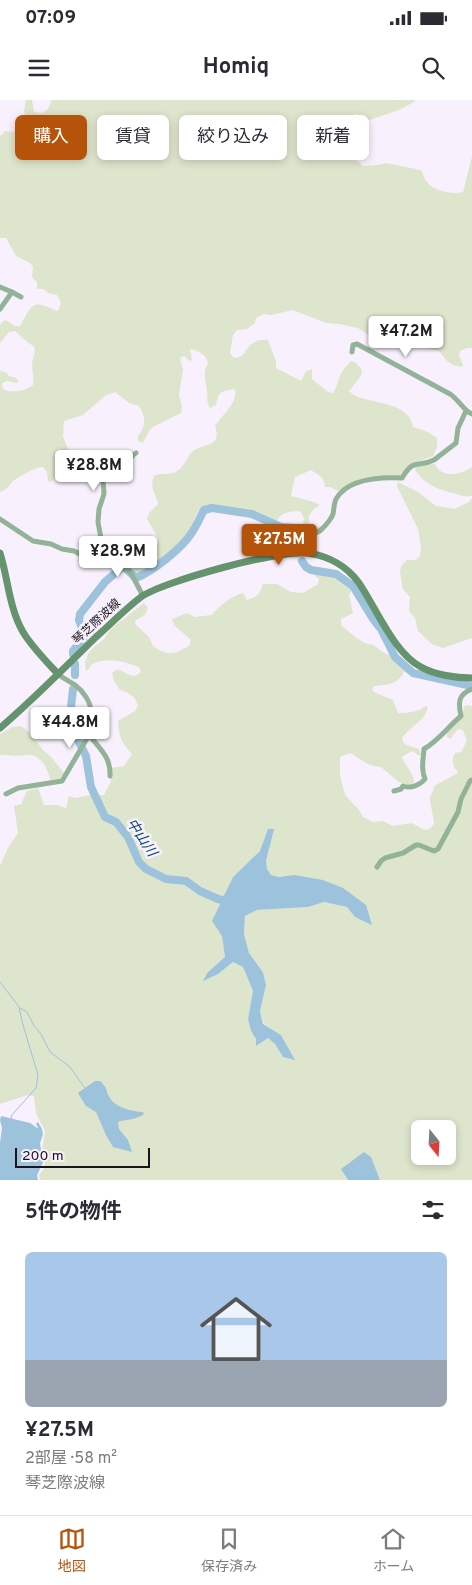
<!DOCTYPE html>
<html lang="ja">
<meta charset="utf-8">
<style>
:root{--surface:#fff;--page:#f2f2f3;--text:#2b2b33;--muted:#7c7c81;--line:#e1e1e2;--accent:#b45309}
body{margin:0;font-family:Overpass,"Noto Sans JP",sans-serif;background:var(--page);color:var(--text);height:100vh;display:flex;flex-direction:column;font-size:19px;white-space:nowrap}
*{box-sizing:border-box;margin:0}
p{font-size:16px;color:var(--muted)}
.icon{flex:none;width:28px;height:28px;fill:none;stroke:currentColor;stroke-width:2;stroke-linecap:round;stroke-linejoin:round}
.map{position:relative;height:1080px;overflow:hidden}
.drawer{display:flex;flex-direction:column;background:var(--surface);flex:1}
.drawer>*{flex:none}
.hud{position:absolute;left:15px;top:15px;width:442px;height:45px;display:flex;gap:10px}
.needle{width:32px;rotate:162deg}
.controls{position:absolute;left:411px;top:1020px;display:grid;gap:10px}
.controls a{display:grid;place-items:center;width:45px;height:45px;border-radius:8px;background:var(--surface);box-shadow:0 2px 8px #0003;font-size:25px}
.scale{position:absolute;left:15px;bottom:12px;width:135px;box-sizing:border-box;padding-left:5px;border:2px solid #1b141e;border-top:0;font-size:14px;line-height:18px;white-space:nowrap;color:#1b141e;-webkit-text-stroke:4px #f8f0fc;paint-order:stroke}
.price{position:absolute;translate:-50% -42px;padding:0 11px;border-radius:5px;background:#fff;color:#222;font-size:16px;line-height:32px;filter:drop-shadow(0 1px 2px #0008)}
.price::after{content:'';position:absolute;left:50%;top:30px;width:15px;height:11px;margin-left:-8px;background:inherit;clip-path:polygon(0 0,100% 0,50% 100%)}
.price.current{background:var(--accent);color:#fff}
ul{padding:0;list-style:none}
li{display:grid;align-content:center;gap:10px;height:265px;padding:0 25px}
li span{display:grid;place-items:center;height:155px;border-radius:8px;color:#555}
li>.icon{margin-inline-start:auto}
span .icon{width:90px;height:90px;fill:#fffc;stroke-width:1}
li b{font-size:21px}
h2{display:flex;justify-content:space-between;align-items:center;height:60px;padding:0 25px;font-size:21px}
.pill{padding:0 18px;border-radius:8px;background:var(--surface);box-shadow:0 2px 8px #0003;font-size:18px;line-height:45px}
.pill.current{background:var(--accent);color:#fff}
.status{display:flex;justify-content:space-between;align-items:center;height:35px;padding:0 25px;background:var(--surface);direction:ltr}
.status svg{height:14px;fill:currentColor}
header{display:flex;justify-content:space-between;align-items:center;height:65px;padding:0 25px;background:var(--surface);font-size:22px;font-weight:700}
.dock{display:flex;justify-content:space-around;align-items:center;height:70px;border-top:1px solid var(--line);background:var(--surface);font-size:14px;color:var(--muted)}
.dock a{display:grid;justify-items:center;gap:2px}
.dock .current{color:var(--accent)}
.map>svg:first-child{display:block}
</style>
<div class="status"><b>07:09</b><svg viewBox="0 0 49 12"><path d="M0 12V9h3v3zM5 12V6h3v6zM10 12V3h3v9zM15 12V0h3v12zM26 1h20v11H26zM47 4h2v5h-2z"/></svg></div>
<header><svg class="icon" aria-label="menu" viewBox="0 0 24 24"><path d="M4 6h16M4 12h16M4 18h16"/></svg>Homiq<svg class="icon" aria-label="search" viewBox="0 0 24 24"><circle cx="10" cy="10" r="6"/><path d="M15 15l6 6"/></svg></header>
<div class="map">
<svg width="472" height="1080" viewBox="0 0 472 1080">
<rect width="100%" height="100%" fill="#f8f0fc"/>
<g fill="#dee5cd" fill-rule="evenodd">
<path d="M 26,0 L 32,0 L 34,12 L 42,13 L 48,9 L 52,0 L 415,0 L 414,2 L 399,10 L 366,21 L 363,16 L 355,14 L 348,20 L 333,39 L 338,51 L 359,62 L 362,66 L 378,65 L 386,63 L 421,70 C 423,73 424,79 427,82 C 434,91 452,95 463,92 L 472,56 L 472,248 L 467,248 L 460,251 L 459,256 L 463,265 L 462,267 L 453,265 L 447,261 L 439,251 L 424,247 L 417,243 L 408,242 L 398,237 L 388,236 L 381,235 L 373,238 L 358,228 L 339,224 L 326,223 L 293,210 L 271,215 L 264,214 L 257,217 L 254,224 L 247,229 L 237,230 L 233,235 L 230,253 L 234,258 L 242,256 C 248,246 255,238 268,240 L 276,261 L 276,268 L 301,281 L 306,271 L 312,269 L 312,279 L 328,292 L 333,293 C 337,288 337,282 340,276 C 342,270 347,266 351,261 L 355,262 L 362,270 L 361,276 L 349,291 C 359,303 396,300 408,316 C 411,319 412,324 413,327 L 426,331 L 437,338 L 437,347 L 433,356 C 418,362 410,362 400,376 L 348,386 L 338,391 L 330,387 L 325,387 C 325,377 318,375 311,370 L 295,377 L 291,396 L 314,402 L 320,405 C 309,412 306,417 311,429 L 321,426 L 326,428 L 317,435 L 306,437 L 302,433 L 304,418 L 300,411 C 289,412 282,411 277,421 L 270,421 L 256,414 L 209,405 C 193,409 196,422 187,434 C 175,451 156,463 139,473 L 134,471 L 129,465 L 118,464 L 113,461 L 114,458 L 124,453 C 144,456 142,457 158,444 L 158,438 L 147,419 L 149,413 L 158,404 C 156,393 149,388 154,376 C 162,372 170,376 177,371 C 183,368 187,358 191,353 C 201,342 223,349 215,326 C 222,315 238,303 235,289 C 222,291 218,291 216,305 L 210,308 C 206,302 208,299 207,292 C 206,281 202,273 208,263 C 206,254 199,251 190,249 L 192,260 L 190,261 L 184,256 L 180,258 L 183,270 L 179,295 L 182,306 L 181,313 L 151,328 L 143,343 L 138,341 L 138,336 C 146,326 146,317 139,306 L 129,303 L 115,292 L 106,295 L 83,315 L 64,321 L 63,337 L 69,351 L 66,360 L 58,364 L 58,375 L 52,381 L 48,382 L 47,372 L 43,367 C 33,368 24,374 16,379 C 8,384 10,389 0,392 L 0,271 L 6,272 L 9,276 L 16,278 L 19,281 L 17,283 L 7,281 L 2,283 L 3,289 C 14,294 24,291 33,285 C 34,276 32,270 32,263 C 33,256 36,253 34,246 C 26,243 22,236 15,231 L 9,232 L 0,243 L 0,225 L 2,222 L 6,220 L 15,226 L 20,226 C 32,205 31,198 57,211 L 59,209 L 61,202 L 57,195 L 48,193 L 43,189 L 37,189 L 37,182 L 32,177 L 33,167 L 30,163 L 16,156 L 6,138 L 0,138 L 0,36 L 5,31 L 13,32 L 18,27 L 25,17 L 24,10 Z"/>
<path d="M 432,364 L 435,364 C 442,379 460,375 472,367 L 472,396 C 462,397 461,395 453,393 C 437,389 424,384 415,370 L 416,366 Z"/>
<path d="M 398,382 L 418,392 L 436,406 L 454,409 L 469,402 L 472,398 L 472,538 L 443,548 L 432,544 L 418,531 L 415,518 L 409,511 L 410,497 L 403,489 L 400,472 L 401,466 L 407,460 L 416,460 L 420,456 L 421,447 L 418,429 L 397,386 Z"/>
<path d="M 316,473 C 333,476 341,477 352,491 L 349,495 L 353,513 L 341,519 L 341,525 L 355,537 L 365,543 L 373,545 L 386,554 L 391,555 L 395,561 L 405,569 C 400,584 388,585 374,586 L 372,590 L 376,593 L 393,600 L 398,613 C 410,613 417,612 426,606 L 428,608 L 423,618 L 406,633 L 402,638 L 404,644 L 419,649 L 421,655 L 418,655 L 412,651 L 402,657 C 405,666 414,673 414,683 L 407,685 L 399,682 L 381,667 C 368,667 361,659 350,653 L 340,657 L 340,675 L 345,695 L 359,710 L 363,717 L 373,722 L 383,721 L 393,726 L 412,723 L 424,730 L 429,729 L 434,724 C 434,717 429,701 430,698 C 431,693 434,692 434,686 L 458,673 C 454,667 450,661 455,653 L 461,652 L 467,641 L 463,630 L 458,629 L 450,639 L 447,637 L 447,633 L 463,617 L 463,612 L 465,605 L 472,606 L 472,1080 L 380,1080 L 371,1058 L 345,1076 L 348,1080 L 40,1080 L 39,1075 L 43,1070 L 45,1063 L 42,1051 L 45,1031 L 36,1013 L 34,996 L 28,995 L 0,1004 L 0,766 L 8,748 L 18,733 L 14,706 L 21,704 L 27,691 L 38,688 L 44,705 L 56,705 L 66,708 L 69,696 L 75,698 L 91,695 L 104,695 L 111,681 L 111,668 L 124,666 L 132,654 C 121,642 119,637 118,621 L 135,611 L 138,606 C 135,596 130,593 120,590 L 114,581 L 112,573 L 117,569 C 124,571 129,576 135,576 L 141,572 L 139,567 C 121,561 110,557 92,564 L 89,569 L 86,571 L 85,563 L 88,554 L 93,548 L 104,539 L 111,529 L 144,503 L 148,508 L 145,515 L 136,520 L 135,524 L 149,537 L 153,546 C 168,556 174,555 189,546 L 191,540 L 174,525 L 172,519 L 187,513 L 195,517 L 212,515 C 218,507 233,495 243,493 L 247,500 C 258,497 260,494 263,484 L 277,484 L 291,492 L 303,493 L 318,484 L 319,479 L 315,476 ZM 269,749 L 266,761 L 267,769 L 271,775 L 279,777 L 294,775 L 366,805 L 355,817 L 347,807 L 324,802 L 308,807 L 257,810 L 245,816 L 244,834 L 249,853 L 263,871 L 266,885 L 260,911 L 264,924 L 281,935 L 294,959 L 283,957 L 275,944 L 268,938 L 257,945 L 256,939 L 251,931 L 248,919 L 253,891 L 243,867 L 233,862 L 218,874 L 208,872 L 225,857 L 222,836 L 233,777 L 260,751 ZM 420,1029 L 448,1029 L 448,1056 L 420,1056 Z"/>
<path d="M 21,626 L 29,632 L 43,650 L 52,658 L 64,673 L 59,679 L 50,680 C 48,666 37,650 22,656 L 19,655 C 13,657 6,654 0,655 L 0,634 L 12,627 Z"/>
</g>
<g fill="#9dc2db">
<path d="M 268,729 L 274,729 L 266,761 L 267,769 L 271,775 L 279,777 L 294,775 L 323,780 L 343,788 L 366,805 L 372,825 L 355,817 L 347,807 L 324,802 L 308,807 L 257,810 L 245,816 L 244,834 L 249,853 L 263,872 L 266,885 L 260,911 L 263,924 L 281,935 L 295,960 L 283,957 L 275,944 L 268,938 L 256,946 L 256,939 L 251,931 L 248,919 L 253,891 L 243,867 L 233,862 L 218,874 L 203,881 L 208,872 L 225,857 L 222,836 L 212,821 L 233,777 L 260,751 Z"/>
<path d="M 95,981 L 100,981 C 109,990 105,990 110,998 C 115,1007 133,1012 143,1012 L 144,1014 C 136,1020 127,1019 118,1022 L 119,1029 L 128,1040 L 132,1052 L 113,1047 L 106,1035 L 96,1012 L 86,1006 L 78,993 Z"/>
<path d="M 1,1016 L 30,1023 L 37,1028 L 38,1027 L 36,1024 L 38,1022 L 42,1029 L 43,1034 L 40,1043 L 43,1063 L 37,1075 L 38,1080 L 0,1080 L 0,1043 L 2,1028 L 0,1020 Z"/>
<path d="M 364,1052 L 371,1057 L 380,1080 L 348,1080 L 341,1069 Z"/>
</g>
<g fill="none" stroke-linecap="round" stroke-linejoin="round">
<g stroke="#9dc2db" stroke-width="1">
<path d="M 0,882 L 19,907 L 23,925 L 38,975 L 36,988 L 11,1016 L 12,1020"/>
<path d="M 20,908 L 27,912 L 34,926 L 41,934 L 50,952 L 69,966 L 85,988"/>
</g>
<g stroke="#9dc2db" stroke-width="8">
<path d="M 302,461 L 306,467 L 311,470 L 336,474 L 353,486 L 373,519 L 381,529 L 395,557 L 413,573 L 472,586"/>
<path d="M 73,554 L 73,551 L 85,536 L 79,520 L 80,514 L 105,482 L 122,467 L 124,467 L 136,478 C 153,471 181,449 191,434 C 196,427 200,418 204,410 L 212,408 L 252,414 L 281,427 L 295,428 L 296,431 L 295,444"/>
<path d="M 75,575 L 75,564"/>
<path d="M 73,589 L 70,616 L 77,638 L 86,656 L 91,687 L 105,717 L 116,722 L 128,737 L 139,762 L 146,769 L 166,779 L 186,781 L 200,791 L 218,799 L 227,801 L 230,800"/>
</g>
<g stroke="#93b398" stroke-width="5">
<path d="M 0,187 L 12,192 L 0,209"/>
<path d="M 12,192 L 21,197"/>
<path d="M 352,252 L 353,245 L 357,244 L 450,294 C 459,300 464,311 472,314"/>
<path d="M 136,353 L 133,355 L 122,371 L 103,380 L 104,394 L 99,409 L 98,422 L 104,455 L 115,465 L 129,471 L 132,475 L 143,496"/>
<path d="M 0,419 L 33,441 L 51,444 L 62,449 L 74,451 L 93,461 L 97,461 L 104,455"/>
<path d="M 299,452 L 298,445 L 300,438 C 306,434 315,435 321,430 C 325,426 331,420 333,414 C 334,409 334,403 336,399 C 348,378 381,377 402,378 C 414,357 418,368 434,360 L 456,343 L 458,328 L 466,311"/>
<path d="M 89,635 C 100,649 111,657 110,676"/>
<path d="M 394,691 L 401,689 L 403,686 C 411,689 420,685 425,679 C 421,668 423,661 424,649 C 439,640 448,627 461,616 C 458,603 458,594 472,589"/>
<path d="M 6,694 L 18,688 L 62,681 L 89,635 C 85,627 90,620 91,612 C 91,602 83,591 75,585 C 69,581 64,579 58,574"/>
<path d="M 377,767 L 381,761 L 385,758 L 403,753 L 416,745 L 419,745 L 434,751 L 438,749 L 458,712 L 461,699 L 470,681 L 472,680"/>
</g>
<g stroke="#64936d" stroke-width="7">
<path d="M 0,453 C 8,478 9,508 23,532 C 32,547 46,561 58,574"/>
<path d="M 0,628 C 33,600 64,568 96,537 C 111,524 125,509 141,497 C 164,481 281,449 308,453 C 328,456 347,466 359,483 C 376,508 394,553 421,567 C 435,575 456,578 472,578"/>
</g>
</g>
<g text-anchor="middle" dominant-baseline="central" stroke-width="5" stroke-linejoin="round" paint-order="stroke">
<g font-size="12" fill="#1b141e" stroke="#f8f0fc">
<text transform="translate(97 522) rotate(-43)">琴芝際波線</text>
</g>
<g font-size="14" font-style="italic" fill="#004767" stroke="#f8f0fc">
<text transform="translate(141 738) rotate(56)">中山川</text>
</g>
</g>
</svg>
<div class="controls">
<a><svg class="needle" viewBox="-14 -14 28 28"><path d="M0-13l5 13h-10z" fill="#e53935"/><path d="M0 13l5-13h-10z" fill="#7c7c81"/></svg></a>
</div>
<div class="scale">200 m</div>
<b class="price" style="left:406px;top:258px">¥47.2M</b>
<b class="price" style="left:94px;top:392px">¥28.8M</b>
<b class="price current" style="left:279px;top:466px">¥27.5M</b>
<b class="price" style="left:118px;top:478px">¥28.9M</b>
<b class="price" style="left:70px;top:649px">¥44.8M</b>
<div class="hud">
<a class="pill current">購入</a>
<a class="pill">賃貸</a>
<a class="pill">絞り込み</a>
<a class="pill">新着</a>
</div>
</div>
<section class="drawer">
<h2>5件の物件<svg class="icon" aria-label="filters" viewBox="0 0 24 24"><path d="M4 7h16M4 17h16"/><circle cx="9" cy="7" r="2"/><circle cx="15" cy="17" r="2"/></svg></h2>
<ul>
<li><span style="background:linear-gradient(#a9c7e8 70%,#9aa5b1 0)"><svg class="icon" aria-label="home" viewBox="0 0 24 24"><path d="M3 11l9-7 9 7M6 9v11h12V9"/></svg></span><div><b>¥27.5M</b><p>2部屋 · 58 m²</p><p>琴芝際波線</p></div></li>
</ul>
</section>
<nav class="dock">
<a class="current"><svg class="icon" aria-label="map" viewBox="0 0 24 24"><path d="M3 6l6-2 6 2 6-2v14l-6 2-6-2-6 2zM9 4v14M15 6v14"/></svg>地図</a>
<a><svg class="icon" aria-label="saved" viewBox="0 0 24 24"><path d="M7 4h10v16l-5-4-5 4z"/></svg>保存済み</a>
<a><svg class="icon" aria-label="home" viewBox="0 0 24 24"><path d="M3 11l9-7 9 7M6 9v11h12V9"/></svg>ホーム</a>
</nav>
